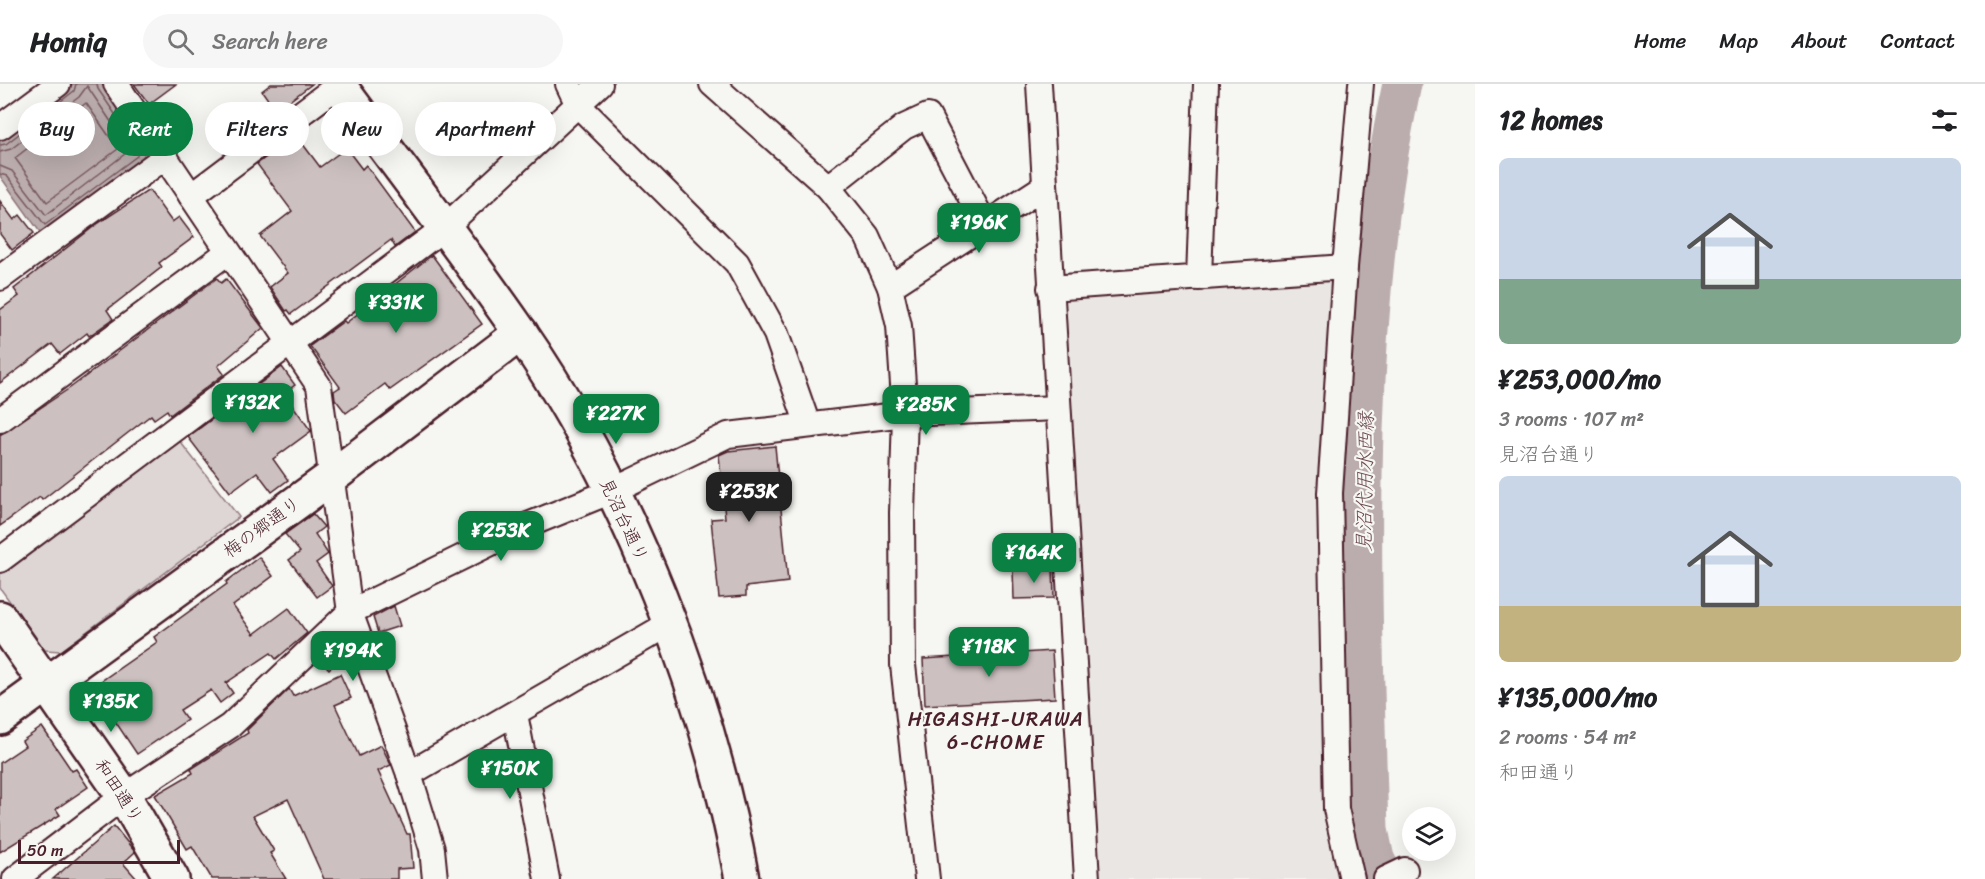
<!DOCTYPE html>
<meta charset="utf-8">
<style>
:root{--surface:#fff;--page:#f6f6f6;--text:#202124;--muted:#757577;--line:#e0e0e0;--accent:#0b8043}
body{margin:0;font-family:Sriracha,"Klee One",sans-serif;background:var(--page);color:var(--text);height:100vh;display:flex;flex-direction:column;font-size:22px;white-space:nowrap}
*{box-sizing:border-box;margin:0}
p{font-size:20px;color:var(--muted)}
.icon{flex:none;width:33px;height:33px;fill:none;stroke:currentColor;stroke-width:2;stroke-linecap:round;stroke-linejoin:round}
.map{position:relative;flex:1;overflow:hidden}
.side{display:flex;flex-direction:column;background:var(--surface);width:510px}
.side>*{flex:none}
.banner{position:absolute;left:18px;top:18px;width:570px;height:54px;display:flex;gap:12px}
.controls{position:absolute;left:1402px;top:723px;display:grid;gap:12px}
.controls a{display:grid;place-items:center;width:54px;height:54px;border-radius:50%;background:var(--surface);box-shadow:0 6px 24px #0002;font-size:30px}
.scale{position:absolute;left:18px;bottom:15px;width:162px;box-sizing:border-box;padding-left:6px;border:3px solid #4a1f2b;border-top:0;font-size:16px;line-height:21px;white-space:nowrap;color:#4a1f2b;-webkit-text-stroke:4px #f6f6f2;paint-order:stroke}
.price{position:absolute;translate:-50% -51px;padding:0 14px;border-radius:12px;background:var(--accent);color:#fff;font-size:20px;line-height:39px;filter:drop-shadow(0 2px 3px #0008)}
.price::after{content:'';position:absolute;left:50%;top:36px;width:18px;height:14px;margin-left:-9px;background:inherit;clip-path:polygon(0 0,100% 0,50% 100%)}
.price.selected{background:#222;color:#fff}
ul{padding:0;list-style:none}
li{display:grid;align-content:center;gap:12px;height:318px;padding:0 24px}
li span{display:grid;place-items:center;height:186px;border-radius:9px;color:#555}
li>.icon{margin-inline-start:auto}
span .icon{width:108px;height:108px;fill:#fffc;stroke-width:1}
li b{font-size:26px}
h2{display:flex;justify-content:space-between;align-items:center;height:72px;padding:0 24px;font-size:26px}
.chip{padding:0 21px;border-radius:27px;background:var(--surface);box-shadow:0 6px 24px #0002;font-size:21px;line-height:54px}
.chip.selected{background:var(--accent);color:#fff}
header{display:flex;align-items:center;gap:36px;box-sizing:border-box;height:84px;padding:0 30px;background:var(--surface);border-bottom:2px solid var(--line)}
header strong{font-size:28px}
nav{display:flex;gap:33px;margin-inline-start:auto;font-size:21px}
.search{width:420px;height:54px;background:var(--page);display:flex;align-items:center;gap:15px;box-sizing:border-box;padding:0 21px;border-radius:33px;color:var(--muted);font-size:22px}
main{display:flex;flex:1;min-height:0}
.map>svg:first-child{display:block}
</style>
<header>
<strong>Homiq</strong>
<div class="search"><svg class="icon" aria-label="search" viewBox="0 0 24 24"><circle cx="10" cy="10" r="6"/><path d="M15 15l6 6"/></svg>Search here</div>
<nav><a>Home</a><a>Map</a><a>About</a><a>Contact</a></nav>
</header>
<main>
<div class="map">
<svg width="1475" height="795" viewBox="0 0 1475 795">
<rect width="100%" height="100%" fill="#f6f6f2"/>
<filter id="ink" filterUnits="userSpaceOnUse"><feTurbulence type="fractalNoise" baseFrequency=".0167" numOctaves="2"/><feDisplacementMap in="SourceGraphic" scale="12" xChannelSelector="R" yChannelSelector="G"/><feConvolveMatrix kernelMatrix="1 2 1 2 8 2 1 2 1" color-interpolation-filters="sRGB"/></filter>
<g filter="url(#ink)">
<path fill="#e9e6e3" d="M 1330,196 L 1336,201 L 1345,795 L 1095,795 L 1061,217 L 1067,210 Z"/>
<path fill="#ddd6d5" stroke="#947a80" stroke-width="1.5" d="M 178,355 L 239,433 L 61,567 L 45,566 L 0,504 L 0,486 Z"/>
<path fill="#bbadae" stroke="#8e747a" stroke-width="1.5" d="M 73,0 L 102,0 L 145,63 L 143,75 L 42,151 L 0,92 L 0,57 Z"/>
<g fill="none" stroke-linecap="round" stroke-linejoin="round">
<g stroke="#77585f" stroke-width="1.5">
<path d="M 86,19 L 118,65 L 47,118 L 15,74 Z"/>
<path d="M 0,61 L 6,60 L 74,7 L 76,0"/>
<path d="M 0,68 L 11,65 L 79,13 L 87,2 L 130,66 L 46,131 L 12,87 L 0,82"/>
<path d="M 0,90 L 7,92 L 45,141 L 137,72 L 138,64 L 98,5 L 97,0"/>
</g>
<path stroke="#bbadae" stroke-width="39" d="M 1385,795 L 1375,775 L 1369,746 C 1362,498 1350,244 1402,0"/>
</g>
<g fill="#ccc1c0" stroke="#4a1f2b" stroke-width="1.5">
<path d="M 134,0 L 176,0 L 149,20 Z"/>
<path d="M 271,0 L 312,0 L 276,27 L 262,7 Z"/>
<path d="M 296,51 L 320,83 L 346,64 L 362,85 L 366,81 L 415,148 L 395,163 L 391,156 L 291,230 L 288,226 L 286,227 L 270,203 L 288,189 L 260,152 L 292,127 L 257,80 Z"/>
<path d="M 149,106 L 172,138 L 179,133 L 194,153 L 159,179 L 162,183 L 107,226 L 113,235 L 89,252 L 87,249 L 60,270 L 52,260 L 0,299 L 0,226 L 19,212 L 14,205 L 97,140 Z"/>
<path d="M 0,117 L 14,136 L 20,131 L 34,149 L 12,166 L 0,150 Z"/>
<path d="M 432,171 L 482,240 L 390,306 L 385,300 L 346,329 L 335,315 L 334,307 L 340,303 L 310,262 L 344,237 L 346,239 Z"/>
<path d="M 217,194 L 221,199 L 226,195 L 263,244 L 218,282 L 224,290 L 170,331 L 167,326 L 154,335 L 151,331 L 56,405 L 42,416 L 40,413 L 0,442 L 0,351 L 70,304 Z"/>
<path d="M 282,283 L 295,301 L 284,309 L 311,347 L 273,375 L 288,396 L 272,408 L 257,388 L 230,408 L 188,353 Z"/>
<path d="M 775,362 L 788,498 L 746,503 L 746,512 L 719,514 L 711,435 L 725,434 L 719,371 L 728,367 Z"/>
<path d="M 313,430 L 324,443 L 315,450 L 328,470 L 316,479 L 332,502 L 317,513 L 289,476 L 300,468 L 285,450 Z"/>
<path d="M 259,473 L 273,492 L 233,522 L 254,550 L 289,524 L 307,549 L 276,575 L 271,569 L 226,599 L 233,609 L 220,619 L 211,606 L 180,626 L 187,636 L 137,670 L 103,619 L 95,624 L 84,609 L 157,558 L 154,553 L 227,500 L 226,498 Z"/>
<path d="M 1053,484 L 1054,514 L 1014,515 L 1013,486 Z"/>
<path d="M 394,522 L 400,542 L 378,549 L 373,533 Z"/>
<path d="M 339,558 L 348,568 L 329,585 L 320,576 Z"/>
<path d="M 1052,567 L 1055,614 L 925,621 L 923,575 Z"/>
<path d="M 340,590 L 351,614 L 335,621 L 359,672 L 381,661 L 391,681 L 378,687 L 407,750 L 410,750 L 413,784 L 397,785 L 397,795 L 324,795 L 288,715 L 253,732 L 274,767 L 270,769 L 286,795 L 212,795 L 192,762 L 187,765 L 155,711 L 193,689 L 191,685 L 248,649 L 247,646 L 289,605 L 293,612 Z"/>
<path d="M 42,643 L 72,687 L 76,685 L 88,703 L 56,725 L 60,731 L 0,768 L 0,679 L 25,662 L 22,657 Z"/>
<path d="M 114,742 L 135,768 L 123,779 L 137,795 L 53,795 Z"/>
</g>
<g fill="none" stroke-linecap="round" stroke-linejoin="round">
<g stroke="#4a1f2b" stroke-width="28">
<g id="street">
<path d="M 116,0 L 319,302 L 350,528 L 409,690 L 432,765 L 435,795"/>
<path d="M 568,0 L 578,21 L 737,179 L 776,250 L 808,341"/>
<path d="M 712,0 L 828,103 L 867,152 L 890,203 L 899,242 L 905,330 L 902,429 L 903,581 L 927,795"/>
<path d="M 1039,0 L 1087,795"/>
<path d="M 0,43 L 58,0"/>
<path d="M 828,103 L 904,43 L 928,32 L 985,141"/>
<path d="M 191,112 L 340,0"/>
<path d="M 0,194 L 165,73"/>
<path d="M 1199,194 L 1206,0"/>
<path d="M 890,203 L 1045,102"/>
<path d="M 1050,204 L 1345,183"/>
<path d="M 0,336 L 228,168"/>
<path d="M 0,476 L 444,144 L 600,0"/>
<path d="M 515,630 L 547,795"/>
<path d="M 409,690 L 669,540"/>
<path d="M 15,795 L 124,712 L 230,642 L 350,528 L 528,441 L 612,407 L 728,351 L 905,330 L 1058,324"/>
<path d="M 1352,795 L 1336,725 L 1330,409 L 1345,183 L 1361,0"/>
<path d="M 1386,795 L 1405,786"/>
</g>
</g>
<g stroke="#4a1f2b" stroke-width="38">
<g id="secondary">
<path d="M 338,0 C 399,83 462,164 520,248 C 628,404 708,609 742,795"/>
<path d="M 0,534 L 124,712 L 172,795"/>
<path d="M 0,634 L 333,392 L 521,249"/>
</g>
</g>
<use href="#street" stroke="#f6f6f2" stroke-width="24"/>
<use href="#secondary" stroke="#f6f6f2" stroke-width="33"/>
</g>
</g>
<g text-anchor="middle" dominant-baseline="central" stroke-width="4.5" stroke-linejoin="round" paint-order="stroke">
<g font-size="18" fill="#4a1f2b" stroke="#f6f6f2">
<text transform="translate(624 436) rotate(65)">見沼台通り</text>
<text transform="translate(262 443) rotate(-36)">梅の郷通り</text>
<text transform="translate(119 707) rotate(57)">和田通り</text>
</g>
<g font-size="20" font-style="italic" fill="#6c4a52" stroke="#f6f6f2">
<text transform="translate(1365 398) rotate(-89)">見沼代用水西縁</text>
</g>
<g font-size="20" letter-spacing="1.5" fill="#4a1f2b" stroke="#f6f6f2">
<text x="996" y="635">HIGASHI-URAWA<tspan x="996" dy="23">6-CHOME</tspan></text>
</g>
</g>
</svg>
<div class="controls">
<a><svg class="icon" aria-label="layers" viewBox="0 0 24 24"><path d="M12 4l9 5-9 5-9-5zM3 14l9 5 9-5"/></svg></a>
</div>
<div class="scale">50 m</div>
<b class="price" style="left:979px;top:170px">¥196K</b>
<b class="price" style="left:396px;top:250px">¥331K</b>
<b class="price" style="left:253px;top:350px">¥132K</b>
<b class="price" style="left:926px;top:352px">¥285K</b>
<b class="price" style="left:616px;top:361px">¥227K</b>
<b class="price selected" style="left:749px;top:439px">¥253K</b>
<b class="price" style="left:501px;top:478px">¥253K</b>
<b class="price" style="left:1034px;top:500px">¥164K</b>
<b class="price" style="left:989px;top:594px">¥118K</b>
<b class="price" style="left:353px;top:598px">¥194K</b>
<b class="price" style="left:111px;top:649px">¥135K</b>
<b class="price" style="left:510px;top:716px">¥150K</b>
<div class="banner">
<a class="chip">Buy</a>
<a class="chip selected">Rent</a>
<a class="chip">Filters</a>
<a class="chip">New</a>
<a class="chip">Apartment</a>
</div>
</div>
<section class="side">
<h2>12 homes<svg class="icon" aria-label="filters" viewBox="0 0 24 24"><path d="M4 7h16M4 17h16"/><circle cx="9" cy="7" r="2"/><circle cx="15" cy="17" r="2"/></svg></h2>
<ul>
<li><span style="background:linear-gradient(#c9d6e8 65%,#7fa58c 0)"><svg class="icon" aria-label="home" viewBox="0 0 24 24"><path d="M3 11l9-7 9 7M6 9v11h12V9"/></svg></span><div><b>¥253,000/mo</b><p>3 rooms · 107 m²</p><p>見沼台通り</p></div></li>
<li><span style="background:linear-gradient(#c9d6e8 70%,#c2b280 0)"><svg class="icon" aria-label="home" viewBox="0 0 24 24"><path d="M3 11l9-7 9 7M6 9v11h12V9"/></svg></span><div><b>¥135,000/mo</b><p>2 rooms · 54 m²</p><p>和田通り</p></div></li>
</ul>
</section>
</main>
